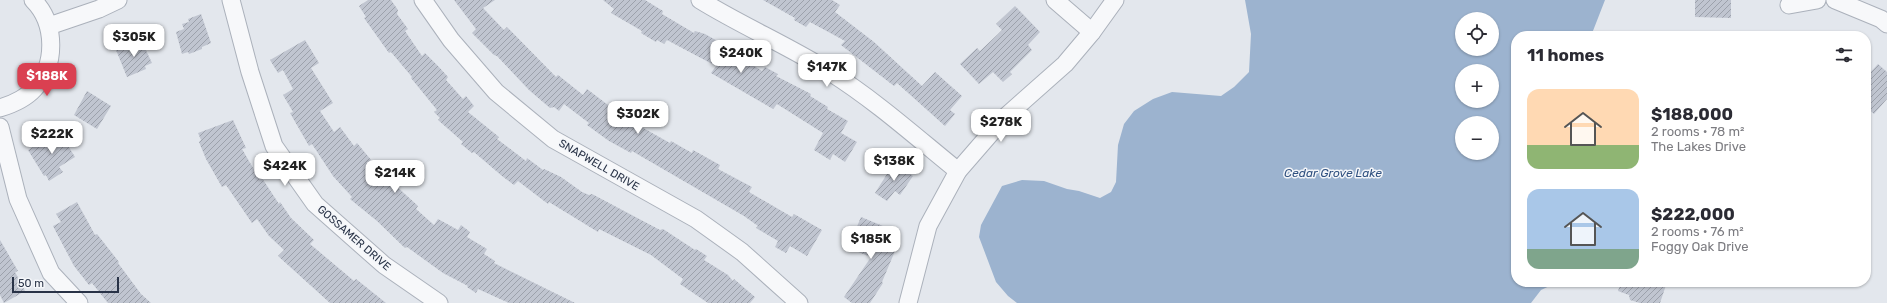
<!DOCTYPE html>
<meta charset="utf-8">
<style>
:root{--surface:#fff;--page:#f7f7f7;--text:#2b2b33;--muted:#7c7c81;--accent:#da4051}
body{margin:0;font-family:Rubik,sans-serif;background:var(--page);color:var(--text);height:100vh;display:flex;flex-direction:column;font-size:15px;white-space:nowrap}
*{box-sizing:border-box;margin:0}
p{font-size:13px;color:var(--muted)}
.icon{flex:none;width:22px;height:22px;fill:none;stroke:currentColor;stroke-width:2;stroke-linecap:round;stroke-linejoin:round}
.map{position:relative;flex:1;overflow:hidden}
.panel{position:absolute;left:1511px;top:31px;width:360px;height:256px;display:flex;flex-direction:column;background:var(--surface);border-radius:16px;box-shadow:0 1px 3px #0004}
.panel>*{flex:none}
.controls{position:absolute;left:1455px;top:12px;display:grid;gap:8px}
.controls a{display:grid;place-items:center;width:44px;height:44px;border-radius:50%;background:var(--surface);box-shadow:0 1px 3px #0004;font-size:20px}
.scale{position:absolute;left:12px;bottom:10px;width:107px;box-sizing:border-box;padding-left:4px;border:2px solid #293347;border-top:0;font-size:11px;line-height:14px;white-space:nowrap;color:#293347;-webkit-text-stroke:3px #f4f6f9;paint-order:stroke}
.price{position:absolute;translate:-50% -34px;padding:0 9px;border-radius:8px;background:#fff;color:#222;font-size:13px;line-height:26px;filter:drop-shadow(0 1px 2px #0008)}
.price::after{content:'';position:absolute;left:50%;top:24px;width:12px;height:9px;margin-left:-6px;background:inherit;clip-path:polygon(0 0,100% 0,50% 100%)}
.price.on{background:var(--accent);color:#fff}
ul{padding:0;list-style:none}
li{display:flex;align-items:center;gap:12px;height:100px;padding:0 16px}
li span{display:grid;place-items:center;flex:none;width:112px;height:80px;border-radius:12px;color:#555}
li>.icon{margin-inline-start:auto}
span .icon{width:48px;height:48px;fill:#fffc;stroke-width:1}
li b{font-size:17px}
h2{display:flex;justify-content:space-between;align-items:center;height:48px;padding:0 16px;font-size:17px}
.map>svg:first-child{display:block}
</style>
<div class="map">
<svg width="1887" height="303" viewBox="0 0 1887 303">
<defs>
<pattern id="building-hatch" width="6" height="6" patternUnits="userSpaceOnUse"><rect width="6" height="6" fill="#c0c5d0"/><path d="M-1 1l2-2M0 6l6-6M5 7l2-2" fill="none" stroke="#9ca1ab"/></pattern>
</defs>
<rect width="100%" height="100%" fill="#e3e7ed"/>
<path fill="#9cb3cf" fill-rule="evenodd" d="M 1245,0 L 1605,0 L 1591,36 L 1516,36 L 1516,282 L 1558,282 L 1541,290 L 1531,303 L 1017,303 L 1008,296 L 996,282 L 979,237 L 981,225 L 1002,186 L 1022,180 L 1044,181 L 1067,189 L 1079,191 L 1100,198 L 1111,192 L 1116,182 L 1118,145 L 1124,124 L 1134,111 L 1153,99 L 1172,92 L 1221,96 L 1234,87 L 1249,72 L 1251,34 ZM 1462,19 L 1492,19 L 1492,49 L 1462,49 ZM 1462,71 L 1492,71 L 1492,101 L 1462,101 ZM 1462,123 L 1492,123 L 1492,153 L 1462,153 Z"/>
<g fill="url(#building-hatch)">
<path d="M 368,0 L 391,0 L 398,10 L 397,14 L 408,29 L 405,31 L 422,56 L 425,53 L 438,66 L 448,77 L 446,80 L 463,99 L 466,96 L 474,106 L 468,112 L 499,137 L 497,139 L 526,161 L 527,158 L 543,170 L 544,169 L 561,177 L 582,192 L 589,195 L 592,194 L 660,230 L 663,229 L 695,250 L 696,249 L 707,256 L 704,260 L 728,275 L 733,281 L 734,279 L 755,297 L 750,303 L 708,303 L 680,284 L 683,279 L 651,255 L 599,229 L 598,232 L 549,202 L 548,204 L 518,181 L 514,185 L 502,176 L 474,152 L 472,153 L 461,144 L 463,142 L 438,120 L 440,118 L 434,112 L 437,110 L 411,78 L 412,77 L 391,52 L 389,53 L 364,18 L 366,17 L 359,6 Z"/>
<path d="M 454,0 L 495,0 L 483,8 L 504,30 L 507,27 L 556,77 L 558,75 L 583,95 L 587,89 L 612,108 L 611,110 L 670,143 L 671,141 L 692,153 L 693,150 L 720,165 L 718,169 L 752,187 L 749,192 L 792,217 L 794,214 L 822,230 L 807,256 L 790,246 L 786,253 L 775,247 L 778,241 L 756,228 L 758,226 L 744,216 L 632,151 L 631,153 L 609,141 L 587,125 L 589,123 L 564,104 L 559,111 L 554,107 L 550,108 L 529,90 L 497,56 L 494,55 L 472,33 L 476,29 Z"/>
<path d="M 603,0 L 645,0 L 663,11 L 662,14 L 694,33 L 695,31 L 705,34 L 739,53 L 738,55 L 743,59 L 762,71 L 765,67 L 778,74 L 776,76 L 811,94 L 810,96 L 828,107 L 827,109 L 848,121 L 841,133 L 857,142 L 845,162 L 833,154 L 830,160 L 814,150 L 823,133 L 777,104 L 773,109 L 711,73 L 716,66 L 667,40 L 664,44 L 657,40 L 656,42 L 641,33 L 642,31 L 611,13 L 614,9 Z"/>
<path d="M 763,0 L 832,0 L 840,5 L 835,12 L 874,42 L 922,86 L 935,72 L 962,96 L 950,110 L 955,114 L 945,126 L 897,83 L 894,86 L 841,45 L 845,41 L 810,22 L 806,27 L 794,20 L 795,18 Z"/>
<path d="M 1695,0 L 1731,0 L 1731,18 L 1695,17 Z"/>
<path d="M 1015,6 L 1040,32 L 1028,45 L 1032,50 L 1010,72 L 1012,74 L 1003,82 L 993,72 L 979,84 L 960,64 L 977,48 L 980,51 L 997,35 L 1002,30 L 996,24 Z"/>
<path d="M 201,14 L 211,43 L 202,47 L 202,49 L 189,54 L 188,52 L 182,54 L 176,32 L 184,29 L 182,24 L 189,22 L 188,19 Z"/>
<path d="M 141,40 L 152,63 L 145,66 L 146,69 L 127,77 L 116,50 Z"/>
<path d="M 305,40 L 319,63 L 311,68 L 333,103 L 320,111 L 334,132 L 340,127 L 354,146 L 357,143 L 382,173 L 418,206 L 416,209 L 434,225 L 438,219 L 458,230 L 461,225 L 470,232 L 467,237 L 487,249 L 484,254 L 495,261 L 494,263 L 575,303 L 509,303 L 478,289 L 476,293 L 467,287 L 468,286 L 443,273 L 407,247 L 405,248 L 377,221 L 350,199 L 352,197 L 333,176 L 312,144 L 309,146 L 290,113 L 293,112 L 283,95 L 293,89 L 283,70 L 278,73 L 270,60 Z"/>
<path d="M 1878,64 L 1887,72 L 1887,99 L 1874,114 L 1866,107 L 1866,77 Z"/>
<path d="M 87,91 L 111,106 L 97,129 L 74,115 Z"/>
<path d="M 233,120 L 246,148 L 242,149 L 256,173 L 258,172 L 279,204 L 280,202 L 291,218 L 314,240 L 310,244 L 354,281 L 356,279 L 386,303 L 330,303 L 278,256 L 284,250 L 269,236 L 257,219 L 252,223 L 226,185 L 222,187 L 206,159 L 199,142 L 201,140 L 198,133 Z"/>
<path d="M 57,128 L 75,157 L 59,167 L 63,172 L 49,181 L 46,175 L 44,176 L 28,150 L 47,139 L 45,136 Z"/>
<path d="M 894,163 L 913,176 L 900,195 L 895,191 L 887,201 L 875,193 Z"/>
<path d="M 77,202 L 95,235 L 97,234 L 119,262 L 118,263 L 141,294 L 151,303 L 108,303 L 92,283 L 89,285 L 74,266 L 53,226 L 61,222 L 56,214 Z"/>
<path d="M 861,217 L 895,231 L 889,248 L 895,251 L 882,282 L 883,283 L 870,303 L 852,303 L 844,297 L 871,257 L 848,248 Z"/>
<path d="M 0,240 L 18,271 L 15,272 L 25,291 L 4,303 L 0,295 Z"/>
<path d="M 1621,282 L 1667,282 L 1660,303 L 1640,303 L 1630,300 L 1629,295 L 1618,291 Z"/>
</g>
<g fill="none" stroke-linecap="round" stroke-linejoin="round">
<g stroke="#abb1bb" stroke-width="19">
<g id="minor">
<path d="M 231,0 L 250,72 L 274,146 L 315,204 L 384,265 L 439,303"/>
<path d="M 423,0 L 451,40 L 496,92 L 553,139 L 696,219 L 742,252 L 799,303"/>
<path d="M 700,0 C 742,26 789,46 830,72 C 876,101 916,137 958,171"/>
<path d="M 1055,0 L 1092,32"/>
<path d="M 1835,0 L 1881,19 L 1887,24"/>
<path d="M 1789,5 L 1817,0"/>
<path d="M 49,26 L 99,9 L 118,0"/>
<path d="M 0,108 C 13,104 25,99 34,89 C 57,65 56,23 33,0"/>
<path d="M 0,127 L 18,199 L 51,273 L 79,303"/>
<path d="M 908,303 L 928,226 L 958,171 L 1004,118 L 1065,64 L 1092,32 L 1115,0"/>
</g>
</g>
<use href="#minor" stroke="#f7f8fa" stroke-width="17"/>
</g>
<g text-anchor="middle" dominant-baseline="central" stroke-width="3" stroke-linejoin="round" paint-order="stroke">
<g font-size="11" fill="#293347" stroke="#f4f6f9">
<text transform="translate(599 165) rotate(30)">SNAPWELL DRIVE</text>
<text transform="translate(354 238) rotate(41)">GOSSAMER DRIVE</text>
</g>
<g font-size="12" font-style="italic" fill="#2f507f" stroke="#f4f6f9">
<text x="1333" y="173">Cedar Grove Lake</text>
</g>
</g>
</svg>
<div class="controls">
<a><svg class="icon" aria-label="locate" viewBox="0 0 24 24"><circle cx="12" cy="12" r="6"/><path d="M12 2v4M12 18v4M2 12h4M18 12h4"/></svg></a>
<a>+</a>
<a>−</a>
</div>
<div class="scale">50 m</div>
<b class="price" style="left:134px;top:58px">$305K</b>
<b class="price" style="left:741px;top:74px">$240K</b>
<b class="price" style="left:827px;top:88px">$147K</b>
<b class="price on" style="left:47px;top:97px">$188K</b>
<b class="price" style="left:638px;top:135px">$302K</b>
<b class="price" style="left:1001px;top:143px">$278K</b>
<b class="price" style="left:52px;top:155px">$222K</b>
<b class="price" style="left:894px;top:182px">$138K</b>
<b class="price" style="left:285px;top:187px">$424K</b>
<b class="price" style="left:395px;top:194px">$214K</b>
<b class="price" style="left:871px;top:260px">$185K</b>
<section class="panel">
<h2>11 homes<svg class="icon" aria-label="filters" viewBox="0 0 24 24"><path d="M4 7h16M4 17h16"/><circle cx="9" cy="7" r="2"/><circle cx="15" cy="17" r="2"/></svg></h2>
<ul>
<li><span style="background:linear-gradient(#ffd9b3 70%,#8fb573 0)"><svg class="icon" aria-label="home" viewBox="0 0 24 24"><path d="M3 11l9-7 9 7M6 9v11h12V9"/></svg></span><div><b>$188,000</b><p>2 rooms · 78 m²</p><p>The Lakes Drive</p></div></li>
<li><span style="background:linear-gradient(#a9c7e8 75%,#7fa58c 0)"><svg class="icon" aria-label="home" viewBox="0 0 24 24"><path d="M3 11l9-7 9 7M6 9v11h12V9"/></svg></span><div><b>$222,000</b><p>2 rooms · 76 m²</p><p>Foggy Oak Drive</p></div></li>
</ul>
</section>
</div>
